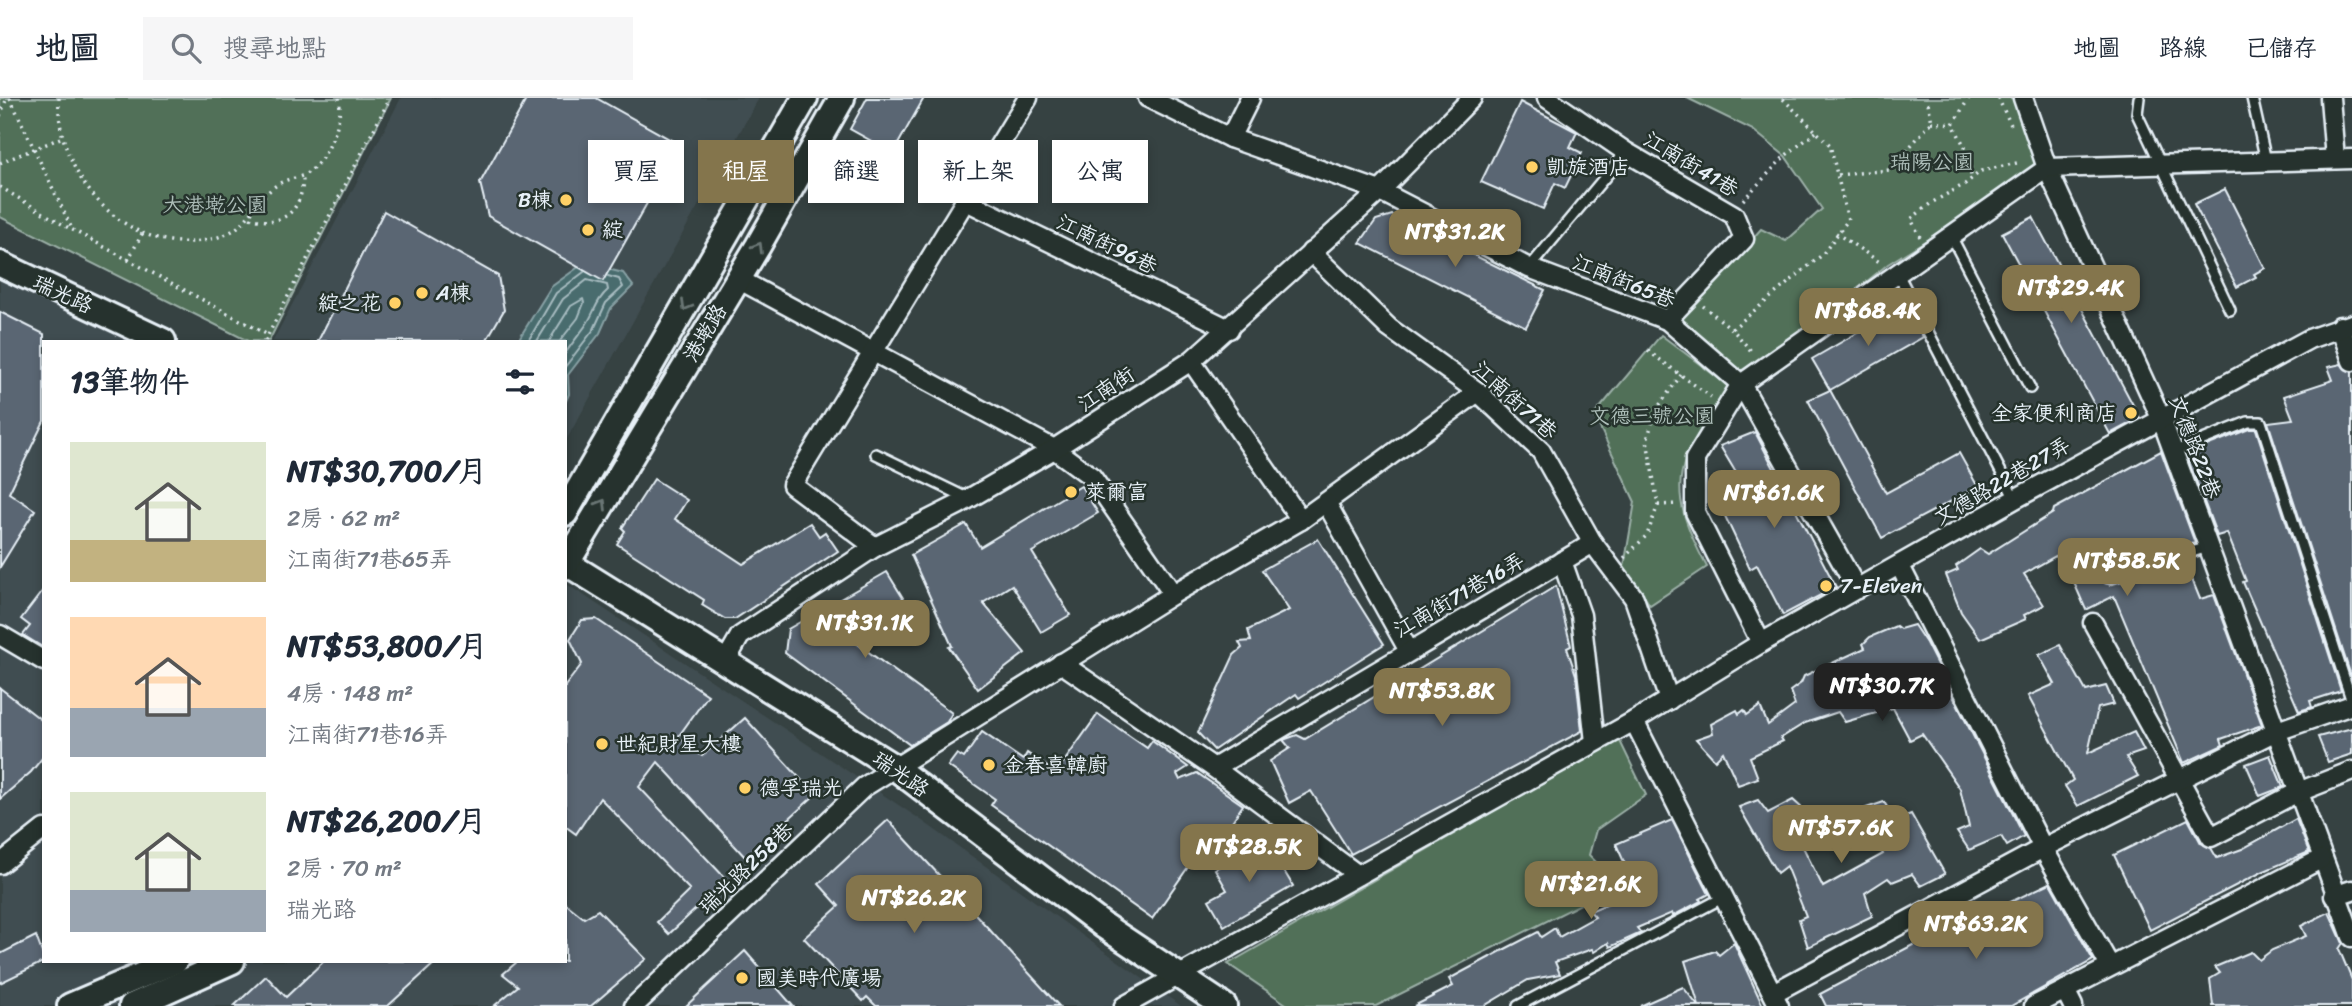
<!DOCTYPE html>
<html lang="zh-TW">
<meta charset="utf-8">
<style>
:root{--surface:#fff;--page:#f6f6f7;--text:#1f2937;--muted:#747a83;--line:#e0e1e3;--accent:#84754c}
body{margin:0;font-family:Sriracha,"LXGW WenKai TC",sans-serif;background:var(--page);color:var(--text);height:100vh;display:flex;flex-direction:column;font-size:26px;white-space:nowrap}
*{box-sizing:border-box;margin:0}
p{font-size:23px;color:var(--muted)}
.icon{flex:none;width:38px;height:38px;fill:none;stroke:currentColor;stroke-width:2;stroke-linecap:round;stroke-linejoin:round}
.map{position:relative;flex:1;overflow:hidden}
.details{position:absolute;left:42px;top:242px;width:525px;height:623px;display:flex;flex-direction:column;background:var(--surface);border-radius:0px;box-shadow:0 4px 10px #0003}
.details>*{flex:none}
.banner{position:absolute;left:588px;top:42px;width:665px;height:63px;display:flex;gap:14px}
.price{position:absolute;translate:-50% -60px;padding:0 16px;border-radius:14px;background:var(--accent);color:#fff;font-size:23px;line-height:46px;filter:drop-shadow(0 2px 4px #0008)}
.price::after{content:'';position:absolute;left:50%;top:42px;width:21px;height:16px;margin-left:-10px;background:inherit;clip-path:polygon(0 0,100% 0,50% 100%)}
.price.selected{background:#222;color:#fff}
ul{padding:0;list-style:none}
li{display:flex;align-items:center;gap:21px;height:175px;padding:0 28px}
li span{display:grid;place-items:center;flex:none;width:196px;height:140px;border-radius:0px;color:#555}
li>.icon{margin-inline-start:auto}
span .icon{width:84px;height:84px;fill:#fffc;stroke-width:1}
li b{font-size:30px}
h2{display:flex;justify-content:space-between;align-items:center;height:84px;padding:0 28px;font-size:30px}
.chip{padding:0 24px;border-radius:0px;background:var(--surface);box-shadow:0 4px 10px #0003;font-size:24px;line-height:63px}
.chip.selected{background:var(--accent);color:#fff}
header{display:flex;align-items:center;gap:42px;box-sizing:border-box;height:98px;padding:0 35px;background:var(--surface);border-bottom:2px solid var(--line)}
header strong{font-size:33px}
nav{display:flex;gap:38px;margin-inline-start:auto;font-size:24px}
.search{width:490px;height:63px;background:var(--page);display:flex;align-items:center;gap:18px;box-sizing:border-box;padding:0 24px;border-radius:0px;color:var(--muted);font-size:26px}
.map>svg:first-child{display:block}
</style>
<header>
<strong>地圖</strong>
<div class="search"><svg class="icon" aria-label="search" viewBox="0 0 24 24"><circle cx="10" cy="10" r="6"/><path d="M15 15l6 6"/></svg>搜尋地點</div>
<nav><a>地圖</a><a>路線</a><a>已儲存</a></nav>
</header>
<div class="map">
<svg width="2352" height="908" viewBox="0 0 2352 908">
<rect width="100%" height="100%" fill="#364242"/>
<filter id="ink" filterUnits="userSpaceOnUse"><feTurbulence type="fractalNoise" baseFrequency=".0143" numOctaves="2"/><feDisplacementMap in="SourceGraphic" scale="14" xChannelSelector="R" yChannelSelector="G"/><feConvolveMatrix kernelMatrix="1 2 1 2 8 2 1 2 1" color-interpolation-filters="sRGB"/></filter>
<g filter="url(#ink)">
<g fill="#414d51">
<path d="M 401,0 L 759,0 L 565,344 L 565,243 L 273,243 Z"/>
<path d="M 0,180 L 132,243 L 44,243 L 44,863 L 565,863 L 565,485 L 921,722 L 1181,908 L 0,908 Z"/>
</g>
<g fill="#517058" stroke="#9cb0a8" stroke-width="2">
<path d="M 0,0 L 391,0 L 269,243 L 248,243 L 0,119 Z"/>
<path d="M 1687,0 L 2014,0 L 2039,72 L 1888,166 L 1744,284 L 1681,220 L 1761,131 L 1786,143 L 1822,111 L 1785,58 L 1753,32 Z"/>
<path d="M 1661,237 L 1730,289 C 1678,362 1661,384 1707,469 L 1650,507 L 1624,469 L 1635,404 L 1594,317 Z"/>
<path d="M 1619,641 L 1646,697 L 1596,732 L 1589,757 L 1602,770 L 1607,793 L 1376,908 L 1289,908 L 1228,866 Z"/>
</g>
<path fill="#486c6e" stroke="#88a1a5" stroke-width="2" d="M 584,165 L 623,175 L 633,188 L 611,210 L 600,235 L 568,277 L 569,296 L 565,305 L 565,243 L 522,243 L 520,239 L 551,189 Z"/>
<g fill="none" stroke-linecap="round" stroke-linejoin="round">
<g stroke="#a8bcc1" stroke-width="2">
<path d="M 528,243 L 556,195 L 584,174"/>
<path d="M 537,243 L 563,201 L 587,182 L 607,187 L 608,192 C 596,202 595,214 586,227 C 579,237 572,245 565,256"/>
<path d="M 549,243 L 571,208 L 583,201 L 584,205 L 578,220 L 560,243"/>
<path d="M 565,269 L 594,231 L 606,205 L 623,189 L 619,181 L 608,178"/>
</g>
</g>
<g fill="#5a6673" stroke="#e8f1f8" stroke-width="2">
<path d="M 527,0 L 596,0 L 680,47 L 603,183 L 488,118 L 480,85 Z"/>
<path d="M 867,0 L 924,0 L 893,55 L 850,31 Z"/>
<path d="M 1520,4 L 1577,34 L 1570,49 L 1582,55 L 1565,90 L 1555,85 L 1543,111 L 1481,84 Z"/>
<path d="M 2225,91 L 2265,170 L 2254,176 L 2256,179 L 2237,189 L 2194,106 Z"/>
<path d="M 384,113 L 498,178 L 504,212 L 486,243 L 318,243 Z"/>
<path d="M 1392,117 L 1545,192 L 1526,229 L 1360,145 L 1376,122 Z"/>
<path d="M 2033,119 L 2140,320 L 2110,336 L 2002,135 Z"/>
<path d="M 1906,207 L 1923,239 L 1830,292 L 1812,261 Z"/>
<path d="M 0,214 L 44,236 L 44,323 L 9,395 L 35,412 L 0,469 Z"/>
<path d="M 2341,266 L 2352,274 L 2352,581 L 2268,324 L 2293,321 L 2284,298 L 2333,282 L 2328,269 Z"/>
<path d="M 1830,292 L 1886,395 L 1959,355 L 1978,389 L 1882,440 L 1808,302 Z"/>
<path d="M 2249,331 L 2256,331 L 2341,593 L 2310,603 L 2312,609 L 2299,613 L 2243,484 L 2246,483 L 2227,435 L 2217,438 L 2186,356 Z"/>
<path d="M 1755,334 L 1836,489 L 1783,517 L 1757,467 L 1750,471 L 1724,416 L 1756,408 L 1720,348 Z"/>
<path d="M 2161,353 L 2195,445 L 2106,473 L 2102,483 L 2110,487 L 2185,464 L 2200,501 L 2214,497 L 2262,627 L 2221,641 L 2223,647 L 2184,665 L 2114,498 L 2086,512 L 2061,455 L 2024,476 L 2044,507 L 2024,517 L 2026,521 L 1980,541 L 1961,514 L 1946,477 L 1958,472 L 1956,468 L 1980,451 L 1988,456 L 2053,415 L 2054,411 Z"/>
<path d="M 654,381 L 687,402 L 675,421 L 743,466 L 810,425 L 819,438 L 825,434 L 838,453 L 735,521 L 725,521 L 702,507 L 704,502 L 617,446 L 625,433 L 622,430 Z"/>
<path d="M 1081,388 L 1098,415 L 1032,454 L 1070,517 L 1041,534 L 1012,487 L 983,505 L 1025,555 L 978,591 L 949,549 L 952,548 L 911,457 L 966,426 L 980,449 Z"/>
<path d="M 1318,441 L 1384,546 L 1299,600 L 1296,596 L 1214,652 L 1198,635 L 1234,557 L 1242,550 L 1239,544 L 1251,543 L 1248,532 L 1289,512 L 1262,472 Z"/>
<path d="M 887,474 L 911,513 L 855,544 L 952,615 L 947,624 L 910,647 L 785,555 L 788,531 Z"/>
<path d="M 1556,488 L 1571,548 L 1567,550 L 1576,577 L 1582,633 L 1351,756 L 1311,693 L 1289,705 L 1270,663 L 1290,650 L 1283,642 L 1297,637 L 1305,641 Z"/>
<path d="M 44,491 L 44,550 L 23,537 L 30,528 L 21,521 Z"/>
<path d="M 596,521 L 708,597 L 678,639 L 702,658 L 745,620 L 815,697 L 746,760 L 658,664 L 639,689 L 727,782 L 669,836 L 657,824 L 690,792 L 600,700 L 576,736 L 565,728 L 565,588 L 582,566 L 570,541 L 582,522 Z"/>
<path d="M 1914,527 L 1926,545 L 2024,738 L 2007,748 L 2001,738 L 1969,752 L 1957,734 L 1969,729 L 1960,691 L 1922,636 L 1910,642 L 1893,610 L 1845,624 L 1838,614 L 1805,625 L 1781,640 L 1783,643 L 1750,659 L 1758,680 L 1738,687 L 1723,654 L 1715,662 L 1696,641 L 1713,635 L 1711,626 L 1737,612 L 1739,616 L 1744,612 L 1747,617 L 1760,608 L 1768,627 L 1795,607 L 1790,593 L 1801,585 L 1804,578 L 1865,550 L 1863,546 L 1870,539 L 1896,528 L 1900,531 Z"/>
<path d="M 2060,547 L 2086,593 L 2106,588 L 2114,606 L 2098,610 L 2088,655 L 2134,634 L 2144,653 L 2126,659 L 2138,678 L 2078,708 L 2065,688 L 2073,682 L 2028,598 L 2055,586 L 2039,557 Z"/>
<path d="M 0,590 L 44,624 L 44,658 L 31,674 L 0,701 Z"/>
<path d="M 1098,616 L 1147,650 L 1152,643 L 1188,669 L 1177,676 L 1180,682 L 1197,675 L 1243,707 L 1208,759 L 1202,749 L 1152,821 L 991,707 L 995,701 L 948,668 L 957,656 L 964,660 L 982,634 L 1023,662 L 1027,655 L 1056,675 Z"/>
<path d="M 2352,630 L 2352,656 L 2328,664 L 2318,639 Z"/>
<path d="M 2270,657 L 2283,689 L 2260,698 L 2246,666 Z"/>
<path d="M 1758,702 L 1768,715 L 1793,702 L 1813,720 L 1794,731 L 1823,789 L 1883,756 L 1868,724 L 1873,722 L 1866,710 L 1884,704 L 1895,722 L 1911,716 L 1945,776 L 1921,788 L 1912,776 L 1892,784 L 1888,780 L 1865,795 L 1872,818 L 1808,849 L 1799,821 L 1806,818 L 1786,768 L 1777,775 L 1739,709 Z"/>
<path d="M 2188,721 L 2201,745 L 2211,750 L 2217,760 L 2242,751 L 2296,721 L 2309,754 L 2262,774 L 2150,832 L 2114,757 Z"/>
<path d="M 888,722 L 978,819 L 1059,908 L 876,908 L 867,899 L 863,903 L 804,840 L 839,808 L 819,786 Z"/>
<path d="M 1672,722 L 1709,796 L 1700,801 L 1701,803 L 1673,818 L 1672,815 L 1637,830 L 1641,835 L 1610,849 L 1608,845 L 1594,854 L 1592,851 L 1555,864 L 1560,876 L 1528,882 L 1484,908 L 1414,908 L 1453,888 L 1449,881 L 1507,850 L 1538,834 L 1541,839 L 1555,830 L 1559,839 L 1595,819 L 1590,813 L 1637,793 L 1616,746 Z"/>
<path d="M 1269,748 L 1293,788 L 1224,828 L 1209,802 L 1227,792 L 1215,771 L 1253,749 L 1256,755 Z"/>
<path d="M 2050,785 L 2093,862 L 2011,908 L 1826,908 L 1820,896 L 1924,841 L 1925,845 Z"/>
<path d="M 565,805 L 584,820 L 598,812 L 646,861 L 591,908 L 494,908 L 518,888 L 503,876 L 518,863 L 565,863 Z"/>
<path d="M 2329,814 L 2343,845 L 2339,851 L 2352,882 L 2352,908 L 2213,908 L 2210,881 L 2220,875 L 2215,869 L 2251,854 L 2259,862 L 2272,852 L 2306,838 L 2301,828 Z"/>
<path d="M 36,838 L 45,863 L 0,885 L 0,856 Z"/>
<path d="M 1734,845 L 1763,908 L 1699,908 L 1685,863 L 1715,853 L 1719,857 Z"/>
<path d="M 745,853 L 793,908 L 686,908 Z"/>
<path d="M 324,863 L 437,863 L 388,908 L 234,908 L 266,878 L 286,899 Z"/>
<path d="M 1683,889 L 1698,908 L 1640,908 Z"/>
</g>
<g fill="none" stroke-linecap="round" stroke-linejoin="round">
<g stroke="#e8f1f8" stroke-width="14">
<g id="lane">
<path d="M 2139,0 L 2137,16 L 2230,212"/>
<path d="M 2252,0 L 2266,63"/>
<path d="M 1951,138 L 2030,290"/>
<path d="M 1529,170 L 1626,54"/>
<path d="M 1898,176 L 2015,401"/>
<path d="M 2173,354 L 2248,324 L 2261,324 L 2352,604"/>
<path d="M 876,356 L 967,400"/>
<path d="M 2108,480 L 2208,449"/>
<path d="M 1518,908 L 1724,799"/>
</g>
</g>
<g stroke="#e8f1f8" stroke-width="23">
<g id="street">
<path d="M 1148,0 L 1230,40 L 1380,93 L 1529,170 L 1667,222 L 1741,286 L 1857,491"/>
<path d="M 1547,0 L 1626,54 L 1734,117 L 1744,141 L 1667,222"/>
<path d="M 2023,0 L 2047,70 L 2161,320 L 2352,839"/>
<path d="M 2330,0 L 2335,61"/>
<path d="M 1230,40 L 1250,0"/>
<path d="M 964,102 L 1229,231"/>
<path d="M 1311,154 L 1389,230 L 1478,294 L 1541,353 L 1592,444 L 1634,500 L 1669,602"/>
<path d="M 738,181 L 1054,351 L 1092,379 L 1173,496"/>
<path d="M 2340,228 L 2352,263"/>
<path d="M 1191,263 L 1301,422 L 1478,294"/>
<path d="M 1327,406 L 1409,553"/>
<path d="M 875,449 L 792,387 L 1028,0"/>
<path d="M 1562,463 L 1581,517 L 1595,644"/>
<path d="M 1900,468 L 2043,750 L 2110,868"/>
<path d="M 2093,525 L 2211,739 L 2296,695 L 2352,673"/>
<path d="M 0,537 L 44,563"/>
<path d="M 1761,545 L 1695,414 L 1695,361 L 1741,286 L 2047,70 L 2352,61"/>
<path d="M 725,564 L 740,538 L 875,449 L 958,407 L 1054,351 L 1191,263 L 1380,93 L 1472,0"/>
<path d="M 1061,565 L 1214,670 L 1358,777"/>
<path d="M 1634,623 L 1779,908"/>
<path d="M 1214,670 L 1593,445"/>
<path d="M 0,766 L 44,731"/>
<path d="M 2334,798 L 2352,792"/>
<path d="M 2065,892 L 2073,908"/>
<path d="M 1773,895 L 2043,750 L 2274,634 L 2352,607"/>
<path d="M 634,908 L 864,689 L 1173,496 L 1301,422"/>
<path d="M 1124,908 L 1634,623 L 1761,545 L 2015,401 L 2309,241 L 2352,226"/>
<path d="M 2034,908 L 2321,761"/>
</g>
</g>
<g stroke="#e8f1f8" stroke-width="30">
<g id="secondary">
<path d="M 0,166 L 163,243"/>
<path d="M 565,415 L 805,0"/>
<path d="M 565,464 L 894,669 L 1104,828 L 1224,908"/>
<path d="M 565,468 L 758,148 L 842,0"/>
<path d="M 70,908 L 175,863"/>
<path d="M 132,908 L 232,863"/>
</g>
</g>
<g stroke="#e8f1f8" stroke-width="3.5" stroke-dasharray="2 5" stroke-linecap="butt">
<path d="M 10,0 L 72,131"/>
<path d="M 59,0 C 54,83 138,170 224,137 C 250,127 255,101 277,87 C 285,81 293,81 302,78 C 325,68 344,24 339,0"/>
<path d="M 1969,0 L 1953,26 L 1970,59 L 1971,82"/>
<path d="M 1998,0 L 2011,27"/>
<path d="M 0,18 L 7,0"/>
<path d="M 1932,24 L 1953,26"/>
<path d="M 0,65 L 63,39"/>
<path d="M 1838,77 L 1889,72 L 1932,24 L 1927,0"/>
<path d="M 0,89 L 67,129 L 268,237"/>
<path d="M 1743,102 L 1785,58 L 1816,34"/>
<path d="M 250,120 C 284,130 303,112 303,78"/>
<path d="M 1836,135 L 1881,165"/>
<path d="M 1920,139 L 1911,121 L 1931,105 L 1965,86 L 1981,73 L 2021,64"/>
<path d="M 128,162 L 143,134"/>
<path d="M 1703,208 L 1732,231 L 1753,255"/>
<path d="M 1732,231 L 1822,157 L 1848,122 L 1830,47 L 1782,0"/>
<path d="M 265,243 L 390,0"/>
<path d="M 1648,253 L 1711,299"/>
<path d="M 1658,407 L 1677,406"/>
<path d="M 1624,460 L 1647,437 L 1658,407 L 1647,342 L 1656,312 L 1681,277"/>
</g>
<use href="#lane" stroke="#26332d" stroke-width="9"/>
<use href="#street" stroke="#26332d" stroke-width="18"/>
<use href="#secondary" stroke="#26332d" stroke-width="24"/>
</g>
<defs><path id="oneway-chevron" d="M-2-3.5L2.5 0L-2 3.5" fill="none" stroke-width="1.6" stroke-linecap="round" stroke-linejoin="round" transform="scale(1.75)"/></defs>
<g stroke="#6a7674">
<use href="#oneway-chevron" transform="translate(758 149) rotate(-59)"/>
<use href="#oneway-chevron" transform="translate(686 208) rotate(120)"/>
<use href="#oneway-chevron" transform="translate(602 406) rotate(-59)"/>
</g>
</g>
<g fill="#ffd166" stroke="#26332d" stroke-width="2.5">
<circle cx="1532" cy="69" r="7"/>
<circle cx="566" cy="102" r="7"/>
<circle cx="588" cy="132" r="7"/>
<circle cx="422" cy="195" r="7"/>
<circle cx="395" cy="205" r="7"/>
<circle cx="2131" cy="315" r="7"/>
<circle cx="1071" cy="394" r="7"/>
<circle cx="1826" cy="488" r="7"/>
<circle cx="602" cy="646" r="7"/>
<circle cx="989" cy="667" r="7"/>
<circle cx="745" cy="690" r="7"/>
<circle cx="742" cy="880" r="7"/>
</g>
<g text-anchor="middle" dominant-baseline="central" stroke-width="5" stroke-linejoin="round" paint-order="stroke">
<g font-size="21" fill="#acbdb8" stroke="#26332d">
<text x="1932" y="64">瑞陽公園</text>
<text x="215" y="107">大港墘公園</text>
<text x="1652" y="318">文德三號公園</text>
</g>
<g font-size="21" fill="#e8f1f8" stroke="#26332d">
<text transform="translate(1691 66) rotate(31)">江南街41巷</text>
<text transform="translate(1107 146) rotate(26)">江南街96巷</text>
<text transform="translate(1624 183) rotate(22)">江南街65巷</text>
<text transform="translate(63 196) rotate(25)">瑞光路</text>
<text transform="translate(705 235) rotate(-59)">港墘路</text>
<text transform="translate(1106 291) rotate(-33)">江南街</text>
<text transform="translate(1515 302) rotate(42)">江南街71巷</text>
<text transform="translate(2195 349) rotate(69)">文德路22巷</text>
<text transform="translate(2002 383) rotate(-30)">文德路22巷27弄</text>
<text transform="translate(1459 497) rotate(-30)">江南街71巷16弄</text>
<text transform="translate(901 676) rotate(35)">瑞光路</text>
<text transform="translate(746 770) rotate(-44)">瑞光路258巷</text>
</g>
<g font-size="21" fill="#e8f1f8" stroke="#26332d" text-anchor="start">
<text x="1546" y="69">凱旋酒店</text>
<text x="552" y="102" text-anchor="end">B棟</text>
<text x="602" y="132">綻</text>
<text x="436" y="195">A棟</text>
<text x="381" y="205" text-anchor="end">綻之花</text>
<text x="2117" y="315" text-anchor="end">全家便利商店</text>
<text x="1085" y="394">萊爾富</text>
<text x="1840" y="488">7-Eleven</text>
<text x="616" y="646">世紀財星大樓</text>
<text x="1003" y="667">金春喜韓廚</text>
<text x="759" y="690">德孚瑞光</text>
<text x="756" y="880">國美時代廣場</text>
</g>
</g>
</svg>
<b class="price" style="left:1455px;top:171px">NT$31.2K</b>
<b class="price" style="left:2071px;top:227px">NT$29.4K</b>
<b class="price" style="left:1868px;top:250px">NT$68.4K</b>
<b class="price" style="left:1774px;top:432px">NT$61.6K</b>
<b class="price" style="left:2127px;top:500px">NT$58.5K</b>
<b class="price" style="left:865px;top:562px">NT$31.1K</b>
<b class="price selected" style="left:1882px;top:625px">NT$30.7K</b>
<b class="price" style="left:1442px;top:630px">NT$53.8K</b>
<b class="price" style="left:1841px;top:767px">NT$57.6K</b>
<b class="price" style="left:1249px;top:786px">NT$28.5K</b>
<b class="price" style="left:1591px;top:823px">NT$21.6K</b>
<b class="price" style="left:914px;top:837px">NT$26.2K</b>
<b class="price" style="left:1976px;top:863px">NT$63.2K</b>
<div class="banner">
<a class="chip">買屋</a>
<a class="chip selected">租屋</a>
<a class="chip">篩選</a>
<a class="chip">新上架</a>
<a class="chip">公寓</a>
</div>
<section class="details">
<h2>13筆物件<svg class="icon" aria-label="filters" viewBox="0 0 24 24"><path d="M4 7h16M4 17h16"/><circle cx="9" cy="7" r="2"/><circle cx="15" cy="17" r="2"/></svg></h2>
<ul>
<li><span style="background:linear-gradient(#dfe7d0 70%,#c2b280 0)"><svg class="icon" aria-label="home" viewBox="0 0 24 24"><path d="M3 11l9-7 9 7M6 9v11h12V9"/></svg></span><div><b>NT$30,700/月</b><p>2房 · 62 m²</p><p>江南街71巷65弄</p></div></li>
<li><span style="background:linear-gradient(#ffd9b3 65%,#9aa5b1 0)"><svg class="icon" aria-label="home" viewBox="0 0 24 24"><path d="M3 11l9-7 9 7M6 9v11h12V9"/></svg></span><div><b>NT$53,800/月</b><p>4房 · 148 m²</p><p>江南街71巷16弄</p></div></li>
<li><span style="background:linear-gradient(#dfe7d0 70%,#9aa5b1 0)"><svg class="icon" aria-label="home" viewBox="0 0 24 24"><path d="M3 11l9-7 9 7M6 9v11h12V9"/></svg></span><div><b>NT$26,200/月</b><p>2房 · 70 m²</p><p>瑞光路</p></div></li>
</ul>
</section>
</div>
